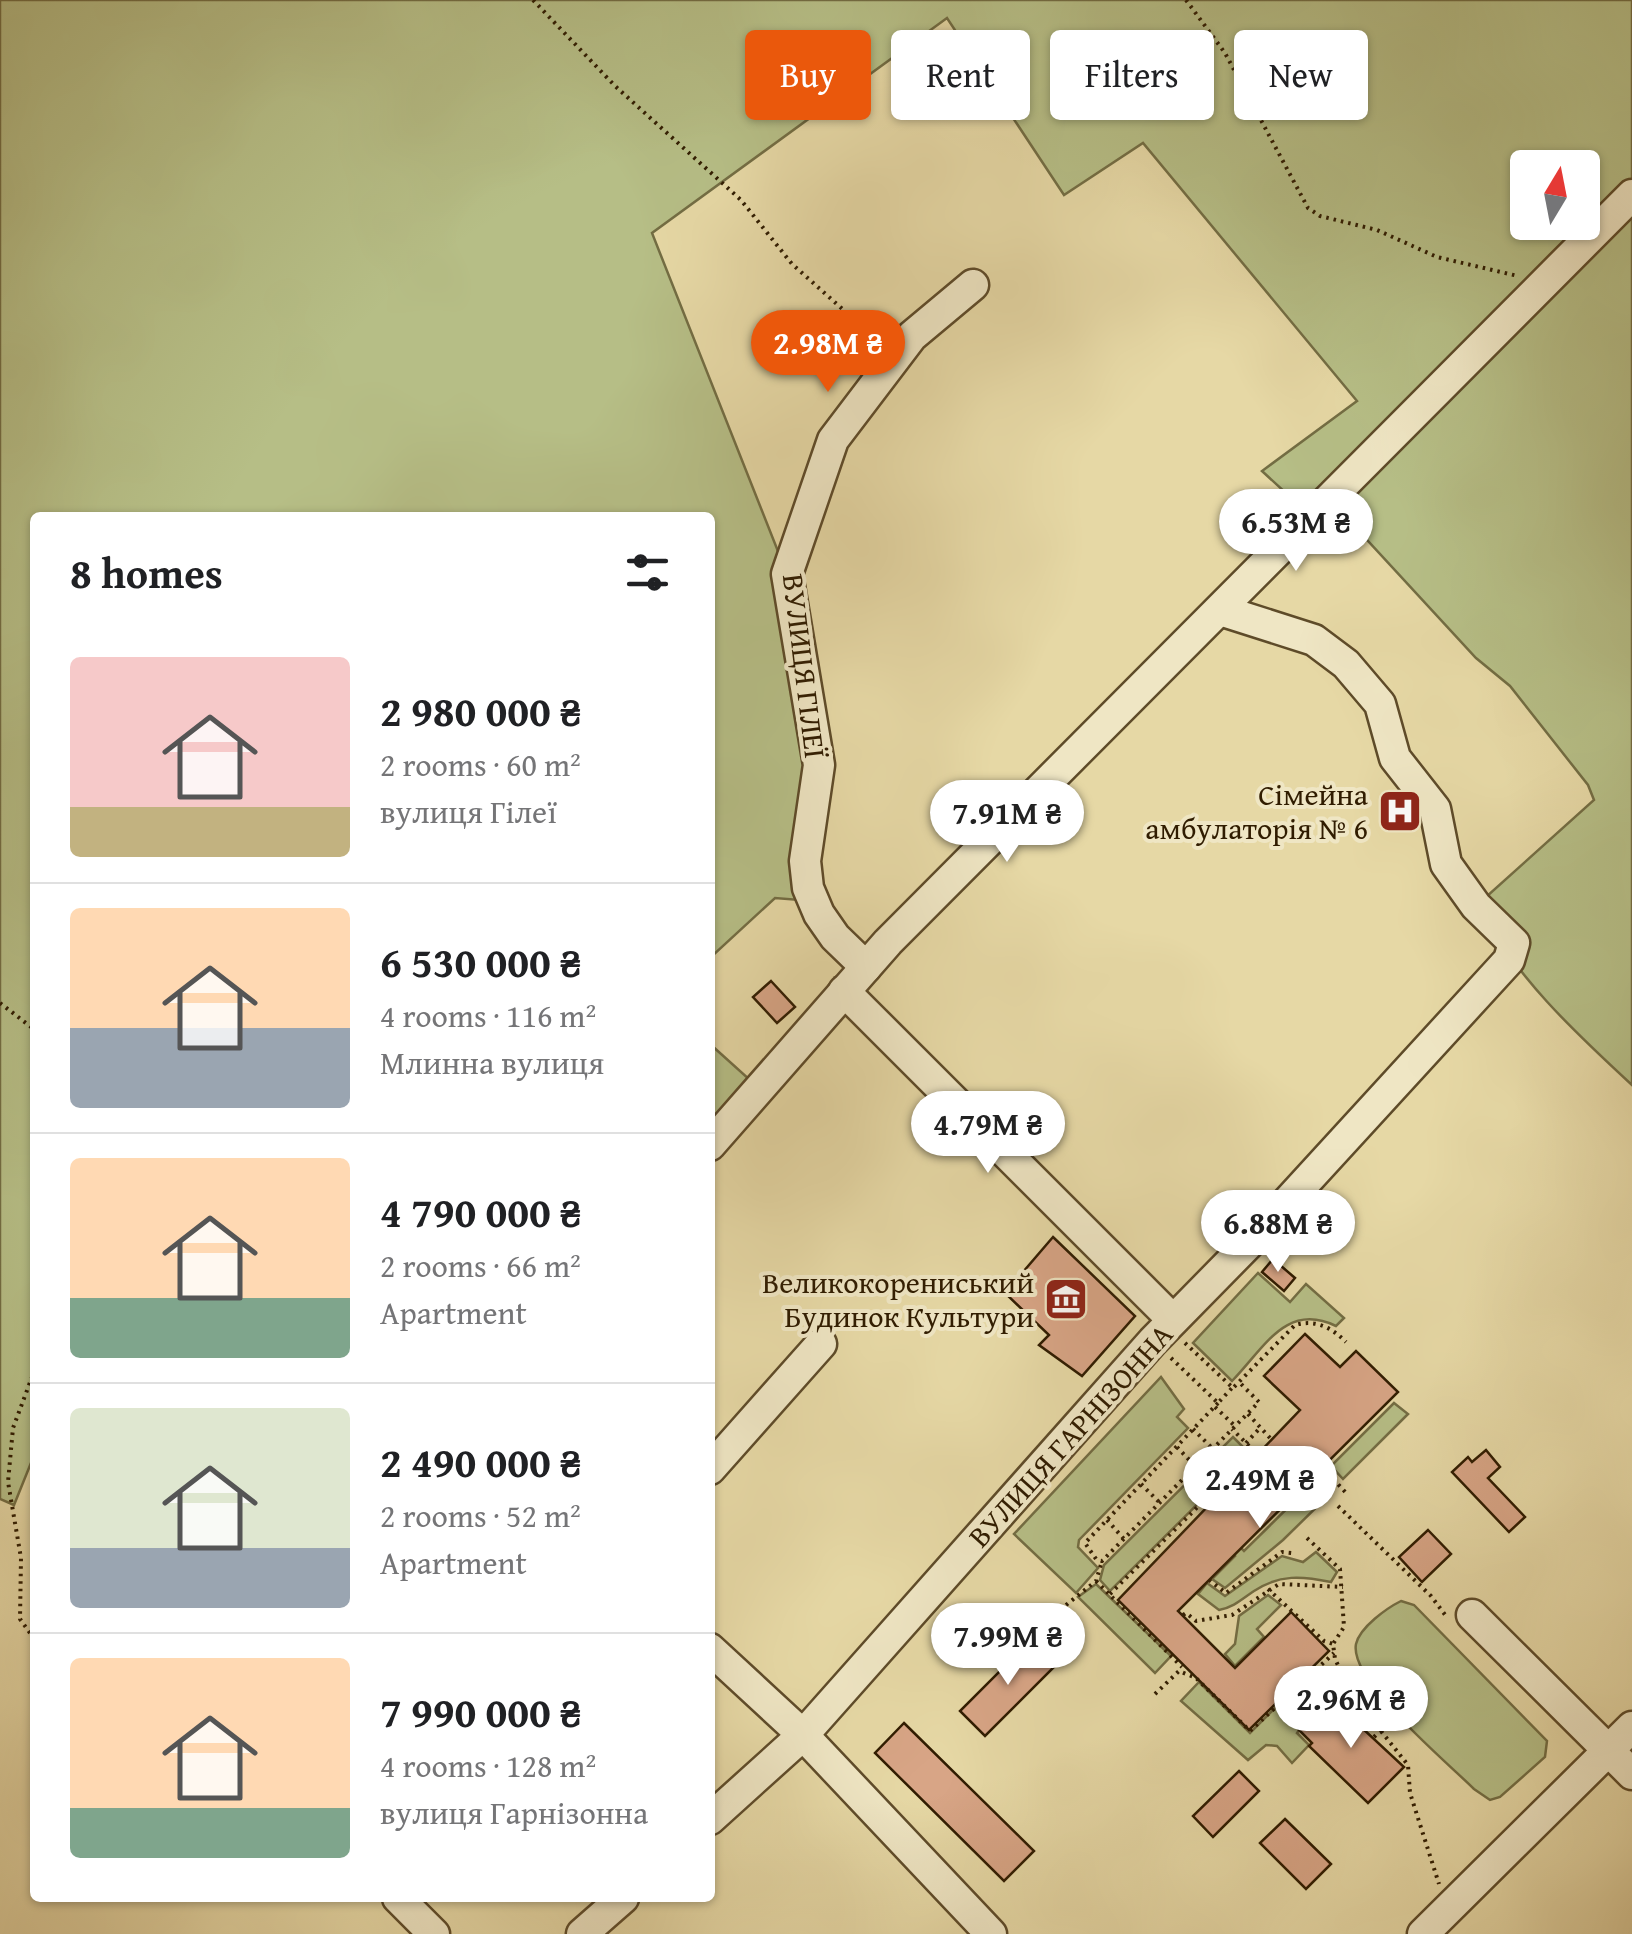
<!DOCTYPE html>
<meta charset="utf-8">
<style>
:root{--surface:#fff;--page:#f6f6f6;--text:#202124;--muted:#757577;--line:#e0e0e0;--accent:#ea580c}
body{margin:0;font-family:"Gentium Book Plus",serif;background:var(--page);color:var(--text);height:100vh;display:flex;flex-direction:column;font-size:38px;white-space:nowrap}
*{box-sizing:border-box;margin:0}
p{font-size:32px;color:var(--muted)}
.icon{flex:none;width:55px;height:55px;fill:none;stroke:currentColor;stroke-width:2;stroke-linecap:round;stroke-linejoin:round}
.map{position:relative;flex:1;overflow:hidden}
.panel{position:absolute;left:30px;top:512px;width:685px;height:1390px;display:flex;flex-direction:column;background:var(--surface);border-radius:10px;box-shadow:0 2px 8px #0004}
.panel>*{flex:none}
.banner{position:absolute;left:745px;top:30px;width:735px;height:90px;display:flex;gap:20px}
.needle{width:65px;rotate:10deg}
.controls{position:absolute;left:1510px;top:150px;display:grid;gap:20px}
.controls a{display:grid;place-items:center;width:90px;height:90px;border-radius:10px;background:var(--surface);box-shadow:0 2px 8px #0004;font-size:50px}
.price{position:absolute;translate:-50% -85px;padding:0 22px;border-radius:35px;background:#fff;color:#222;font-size:32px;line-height:65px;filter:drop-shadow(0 2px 5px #0008)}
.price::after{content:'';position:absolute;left:50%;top:60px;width:30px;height:22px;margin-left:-15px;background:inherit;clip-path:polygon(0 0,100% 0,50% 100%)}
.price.selected{background:var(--accent);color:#fff}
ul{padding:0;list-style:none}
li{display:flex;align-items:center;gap:30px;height:250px;padding:0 40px}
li+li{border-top:2px solid var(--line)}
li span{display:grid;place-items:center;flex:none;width:280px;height:200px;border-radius:10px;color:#555}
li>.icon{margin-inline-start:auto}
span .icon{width:120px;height:120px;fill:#fffc;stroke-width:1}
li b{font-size:42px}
h2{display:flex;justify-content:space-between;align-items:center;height:120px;padding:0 40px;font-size:42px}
.chip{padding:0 35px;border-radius:10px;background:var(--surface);box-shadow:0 2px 8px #0004;font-size:35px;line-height:90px}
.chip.selected{background:var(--accent);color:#fff}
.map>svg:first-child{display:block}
</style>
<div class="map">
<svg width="1632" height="1934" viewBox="0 0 1632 1934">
<rect width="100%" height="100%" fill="#e6d8a5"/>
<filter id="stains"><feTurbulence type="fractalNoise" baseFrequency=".002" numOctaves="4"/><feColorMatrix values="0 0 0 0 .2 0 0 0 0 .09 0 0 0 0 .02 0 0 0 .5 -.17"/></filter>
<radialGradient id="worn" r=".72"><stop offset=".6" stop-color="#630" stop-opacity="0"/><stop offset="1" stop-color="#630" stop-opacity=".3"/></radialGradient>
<g fill="#b6be86" stroke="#736d43" stroke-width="2.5" fill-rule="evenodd">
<path d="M 0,0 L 1632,0 L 1632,185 L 1396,418 L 1300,506 L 1262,471 L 1357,401 L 1143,143 L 1064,195 L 947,18 L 652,233 L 787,574 L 815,728 L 812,901 L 775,898 L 710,958 L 710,518 L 35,518 L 35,1453 L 14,1505 L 0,1499 ZM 1528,168 L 1582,168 L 1582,222 L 1528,222 Z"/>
<path d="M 1632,209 L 1632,1085 C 1567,1025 1522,982 1476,906 L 1594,800 L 1588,785 L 1510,686 L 1476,658 L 1333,503 Z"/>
<path d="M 710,1044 L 760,1089 L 710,1145 Z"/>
<path d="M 1258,1273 L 1290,1302 L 1306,1284 L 1344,1318 L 1336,1326 C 1286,1302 1265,1347 1232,1381 L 1193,1343 Z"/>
<path d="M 1161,1377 L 1184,1409 L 1177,1417 L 1188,1428 L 1079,1540 L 1078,1547 L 1098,1568 L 1076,1593 L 1014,1534 Z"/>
<path d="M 1394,1403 L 1408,1414 L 1343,1479 L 1331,1466 Z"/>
<path d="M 1233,1437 L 1249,1453 L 1110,1591 L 1100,1580 L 1104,1565 Z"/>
<path d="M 1319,1477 L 1333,1491 L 1283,1540 L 1225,1588 L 1212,1579 L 1235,1556 L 1221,1542 L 1228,1535 L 1244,1551 Z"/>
<path d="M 1316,1552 L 1337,1572 L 1331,1582 C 1302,1576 1280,1574 1254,1591 C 1242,1599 1234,1607 1219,1610 L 1198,1594 L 1207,1583 L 1225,1596 L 1282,1556 L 1303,1562 Z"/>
<path d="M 1096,1584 L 1171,1656 L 1155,1673 L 1078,1597 Z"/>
<path d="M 1268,1595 L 1281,1605 L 1257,1629 L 1264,1637 L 1235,1666 L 1225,1654 L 1235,1644 L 1239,1616 Z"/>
<path d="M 1401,1601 L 1414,1605 L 1547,1741 L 1545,1757 L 1500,1797 L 1490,1800 L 1474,1789 C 1447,1762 1349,1681 1356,1644 C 1360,1627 1387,1608 1401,1601 Z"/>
<path d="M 1199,1682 L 1250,1733 L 1279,1704 L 1302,1726 L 1297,1733 L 1309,1745 L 1292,1763 L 1277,1746 L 1266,1745 L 1248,1760 L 1181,1701 Z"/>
</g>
<g fill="#d8a586" stroke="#301c00" stroke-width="2.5">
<path d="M 771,981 L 795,1007 L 777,1023 L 753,997 Z"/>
<path d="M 1053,1237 L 1135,1316 L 1082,1376 L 1039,1345 L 1049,1335 L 1005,1293 Z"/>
<path d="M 1273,1259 L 1295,1278 L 1284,1291 L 1262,1272 Z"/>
<path d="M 1305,1334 L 1340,1367 L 1356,1351 L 1398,1392 L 1178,1611 L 1235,1668 L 1291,1612 L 1329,1651 L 1249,1730 L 1118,1600 L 1300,1410 L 1264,1376 Z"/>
<path d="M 1486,1450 L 1500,1467 L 1488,1478 L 1525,1517 L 1509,1532 L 1452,1472 L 1468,1457 L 1472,1462 Z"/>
<path d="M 1428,1530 L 1451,1554 L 1422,1582 L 1399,1557 Z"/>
<path d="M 1030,1641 L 1055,1666 L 985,1736 L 960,1711 Z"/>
<path d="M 1331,1699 L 1404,1767 L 1368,1803 L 1309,1746 L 1312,1743 L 1299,1730 Z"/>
<path d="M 904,1723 L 1034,1851 L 1004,1881 L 875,1753 Z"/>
<path d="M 1239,1771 L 1259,1791 L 1213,1837 L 1193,1816 Z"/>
<path d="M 1285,1819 L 1331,1864 L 1306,1889 L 1260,1843 Z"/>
</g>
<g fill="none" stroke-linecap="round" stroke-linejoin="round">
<g stroke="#5e4b29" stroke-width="35">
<g id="minor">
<path d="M 866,967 L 835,937 L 819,914 L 808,888 L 805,861 L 819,765 L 787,574 L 833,440 L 912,336 L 973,285"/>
<path d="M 844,991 L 1173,1320"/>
<path d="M 710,1145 L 888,942 L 1632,195"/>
<path d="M 710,1469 L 821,1344"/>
<path d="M 1472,1615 L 1632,1774"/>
<path d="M 710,1649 L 803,1735 L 991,1934"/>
<path d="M 710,1819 L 803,1735 L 1153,1341 L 1258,1234 L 1509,960 L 1514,943 L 1476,906 L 1446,864 L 1435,809 L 1395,758 L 1380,704 L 1346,664 L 1314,640 L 1220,610"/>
<path d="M 398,1898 L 434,1934"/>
<path d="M 582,1934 L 623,1898"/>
<path d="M 1423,1934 L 1632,1727"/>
</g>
</g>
<g stroke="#301c00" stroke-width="4" stroke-dasharray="2.5 5" stroke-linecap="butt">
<path d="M 533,0 L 615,86 L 741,200 L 792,264 L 876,339"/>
<path d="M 1186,0 L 1225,53 L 1308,208 L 1320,216 L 1377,230 L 1437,257 L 1518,276"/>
<path d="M 0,1003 L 35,1030"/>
<path d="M 1185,1343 L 1233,1388 L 1295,1325 C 1316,1319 1332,1328 1346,1342"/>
<path d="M 1171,1358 L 1218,1403 L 1232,1388"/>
<path d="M 35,1369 L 13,1428 L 8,1482 L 21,1558 L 20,1619 L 35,1640"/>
<path d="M 1218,1403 L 1085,1543 L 1096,1559 L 1102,1561 L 1259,1402 L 1239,1382"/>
<path d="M 1215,1407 L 1235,1426"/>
<path d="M 1248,1414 L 1271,1439"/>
<path d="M 1193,1429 L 1213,1449"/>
<path d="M 1246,1443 L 1260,1428"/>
<path d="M 1177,1447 L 1194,1465"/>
<path d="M 1323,1468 L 1348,1495"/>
<path d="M 1141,1484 L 1159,1502"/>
<path d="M 1338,1506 L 1431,1596 L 1446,1616"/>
<path d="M 1107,1520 L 1124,1539"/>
<path d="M 1307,1538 L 1340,1569 L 1344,1627 L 1333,1644 L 1335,1659 L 1353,1696 L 1408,1765 L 1410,1793 L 1439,1884"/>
<path d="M 1209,1580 L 1226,1593 L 1282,1552 L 1292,1553"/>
<path d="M 1096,1581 L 1182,1667"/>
<path d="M 1268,1589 L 1324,1641 L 1333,1644"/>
<path d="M 1110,1594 L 1254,1451 L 1232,1429"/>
<path d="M 1066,1605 L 1096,1581 L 1102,1561"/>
<path d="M 1183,1615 L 1186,1613 L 1196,1621 L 1232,1615 L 1279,1584 L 1343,1587"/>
<path d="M 1301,1682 L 1325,1705"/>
<path d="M 1291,1692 L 1315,1715"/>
<path d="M 1155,1694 L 1179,1671 L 1196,1678 L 1250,1731 L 1334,1653"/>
<path d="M 1374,1737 L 1382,1729"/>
</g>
<use href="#minor" stroke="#efe6c4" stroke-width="30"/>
</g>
<defs>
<g id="hospital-square" transform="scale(2.25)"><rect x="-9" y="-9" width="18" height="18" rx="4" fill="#8f2418" stroke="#efe6c4"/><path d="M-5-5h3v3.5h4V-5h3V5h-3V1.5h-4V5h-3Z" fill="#fff"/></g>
<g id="museum-square" transform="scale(2.25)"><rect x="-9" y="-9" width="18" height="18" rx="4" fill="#8f2418" stroke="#efe6c4"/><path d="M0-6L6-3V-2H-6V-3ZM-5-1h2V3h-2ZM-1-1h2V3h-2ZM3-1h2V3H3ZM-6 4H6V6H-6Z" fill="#fff"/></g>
</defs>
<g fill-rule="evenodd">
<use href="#hospital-square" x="1400" y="811"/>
<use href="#museum-square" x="1066" y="1299"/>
</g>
<g text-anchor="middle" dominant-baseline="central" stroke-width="8" stroke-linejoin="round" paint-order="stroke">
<g font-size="30" fill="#301c00" stroke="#efe6c4">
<text transform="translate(805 666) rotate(83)">ВУЛИЦЯ ГІЛЕЇ</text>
<text transform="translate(1070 1435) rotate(-48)">ВУЛИЦЯ ГАРНІЗОННА</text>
</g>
<g font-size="30" fill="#301c00" stroke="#efe6c4" text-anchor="end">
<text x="1368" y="794">Сімейна<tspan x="1368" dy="34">амбулаторія № 6</tspan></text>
<text x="1034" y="1282">Великокорениський<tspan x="1034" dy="34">Будинок Культури</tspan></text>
</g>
</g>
<rect width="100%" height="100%" filter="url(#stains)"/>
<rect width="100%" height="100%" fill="url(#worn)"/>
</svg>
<div class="controls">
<a><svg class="needle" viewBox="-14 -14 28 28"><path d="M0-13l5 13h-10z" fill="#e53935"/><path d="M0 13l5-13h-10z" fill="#757577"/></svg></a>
</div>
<b class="price selected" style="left:828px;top:395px">2.98M ₴</b>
<b class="price" style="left:1296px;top:574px">6.53M ₴</b>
<b class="price" style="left:1007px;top:865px">7.91M ₴</b>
<b class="price" style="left:988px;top:1176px">4.79M ₴</b>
<b class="price" style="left:1278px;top:1275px">6.88M ₴</b>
<b class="price" style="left:1260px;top:1531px">2.49M ₴</b>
<b class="price" style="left:1008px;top:1688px">7.99M ₴</b>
<b class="price" style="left:1351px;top:1751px">2.96M ₴</b>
<div class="banner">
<a class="chip selected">Buy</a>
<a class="chip">Rent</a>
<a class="chip">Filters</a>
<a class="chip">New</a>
</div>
<section class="panel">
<h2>8 homes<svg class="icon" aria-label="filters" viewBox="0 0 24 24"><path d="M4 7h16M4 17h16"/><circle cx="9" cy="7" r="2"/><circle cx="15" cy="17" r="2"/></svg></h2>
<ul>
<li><span style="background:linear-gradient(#f6c9c9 75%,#c2b280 0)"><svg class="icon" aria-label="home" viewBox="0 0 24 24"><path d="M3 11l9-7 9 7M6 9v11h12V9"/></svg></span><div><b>2 980 000 ₴</b><p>2 rooms · 60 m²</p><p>вулиця Гілеї</p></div></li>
<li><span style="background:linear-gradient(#ffd9b3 60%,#9aa5b1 0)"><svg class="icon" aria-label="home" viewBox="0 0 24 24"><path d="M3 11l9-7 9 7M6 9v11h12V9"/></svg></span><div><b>6 530 000 ₴</b><p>4 rooms · 116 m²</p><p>Млинна вулиця</p></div></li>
<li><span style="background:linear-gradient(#ffd9b3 70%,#7fa58c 0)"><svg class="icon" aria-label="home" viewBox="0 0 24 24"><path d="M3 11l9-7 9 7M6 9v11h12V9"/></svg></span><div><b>4 790 000 ₴</b><p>2 rooms · 66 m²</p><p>Apartment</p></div></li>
<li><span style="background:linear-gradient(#dfe7d0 70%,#9aa5b1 0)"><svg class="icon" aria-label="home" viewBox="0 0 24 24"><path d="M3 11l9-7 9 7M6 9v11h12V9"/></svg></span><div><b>2 490 000 ₴</b><p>2 rooms · 52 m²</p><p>Apartment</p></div></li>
<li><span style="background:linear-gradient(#ffd9b3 75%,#7fa58c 0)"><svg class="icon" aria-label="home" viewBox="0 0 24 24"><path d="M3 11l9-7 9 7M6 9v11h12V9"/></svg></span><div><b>7 990 000 ₴</b><p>4 rooms · 128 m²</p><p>вулиця Гарнізонна</p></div></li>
</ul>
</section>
</div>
